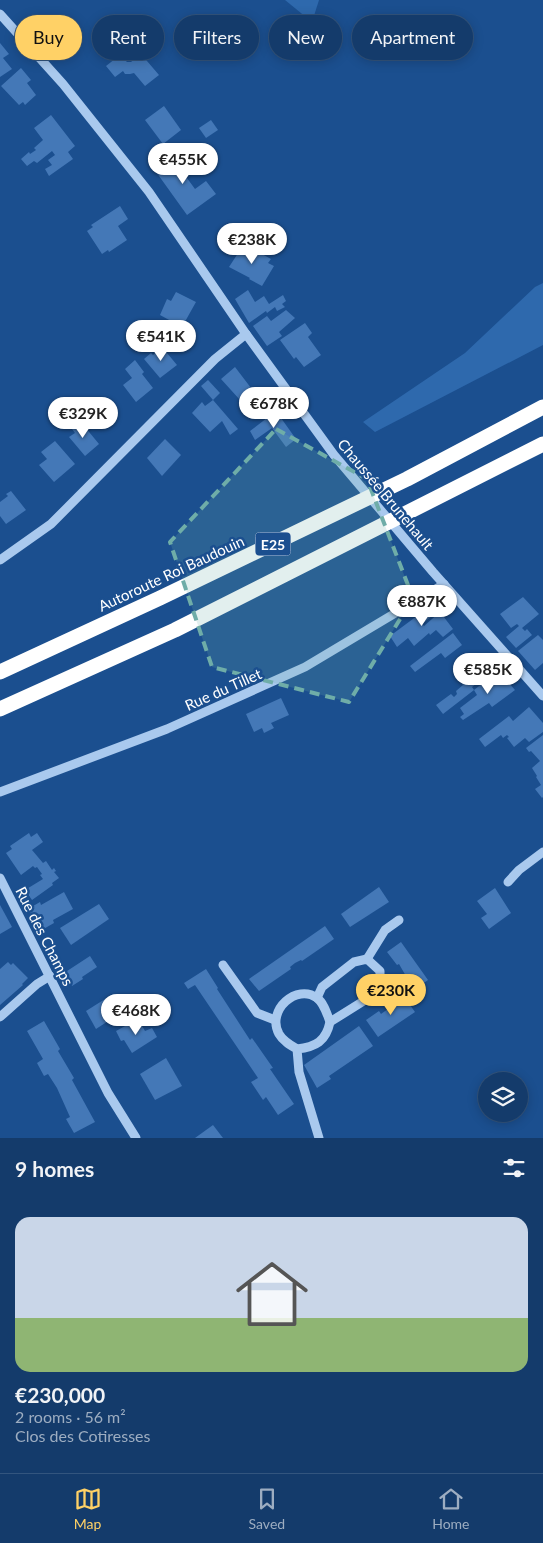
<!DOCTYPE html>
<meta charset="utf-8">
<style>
:root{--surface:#143b6b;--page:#214673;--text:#f1f3f6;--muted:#9dadc1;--line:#33557e;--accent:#ffd166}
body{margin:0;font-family:Lato,sans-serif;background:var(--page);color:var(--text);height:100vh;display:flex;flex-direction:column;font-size:19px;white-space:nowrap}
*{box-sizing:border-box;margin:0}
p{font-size:16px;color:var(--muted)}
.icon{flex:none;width:28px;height:28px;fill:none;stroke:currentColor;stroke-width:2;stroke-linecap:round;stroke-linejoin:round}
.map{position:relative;height:1138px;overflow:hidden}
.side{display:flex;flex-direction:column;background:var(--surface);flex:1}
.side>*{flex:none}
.hud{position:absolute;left:15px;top:15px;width:514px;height:45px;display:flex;gap:10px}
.fabs{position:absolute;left:478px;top:1072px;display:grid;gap:10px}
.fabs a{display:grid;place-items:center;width:50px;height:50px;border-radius:50%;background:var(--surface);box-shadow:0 2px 12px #0003,0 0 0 1px var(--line);font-size:25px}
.price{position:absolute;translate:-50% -42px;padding:0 11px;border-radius:18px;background:#fff;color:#222;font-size:16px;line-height:32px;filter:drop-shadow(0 1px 2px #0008)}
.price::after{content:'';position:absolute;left:50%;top:30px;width:15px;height:11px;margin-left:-8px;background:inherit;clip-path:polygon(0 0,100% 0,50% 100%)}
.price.selected{background:var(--accent);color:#111}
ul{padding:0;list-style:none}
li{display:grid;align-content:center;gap:10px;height:265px;padding:0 15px}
li span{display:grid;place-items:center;height:155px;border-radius:15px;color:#555}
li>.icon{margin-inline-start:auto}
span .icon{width:90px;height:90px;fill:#fffc;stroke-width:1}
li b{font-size:21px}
h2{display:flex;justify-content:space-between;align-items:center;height:60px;padding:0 15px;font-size:21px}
.chip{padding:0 18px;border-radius:22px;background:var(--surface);box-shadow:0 2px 12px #0003,0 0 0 1px var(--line);font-size:18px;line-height:45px}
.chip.selected{background:var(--accent);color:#111}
.tabs{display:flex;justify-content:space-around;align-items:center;height:70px;border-top:1px solid var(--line);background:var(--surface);font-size:14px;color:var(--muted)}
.tabs a{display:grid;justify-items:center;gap:2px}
.tabs .selected{color:var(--accent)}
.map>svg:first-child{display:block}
</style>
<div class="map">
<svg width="543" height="1138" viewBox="0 0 543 1138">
<rect width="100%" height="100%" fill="#1b4f8f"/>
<g fill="#2e69ad">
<path d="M 285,0 L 319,0 L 312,22 Z"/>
<path d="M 543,283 L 543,345 L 375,432 L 363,422 L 465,353 L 535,287 Z"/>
</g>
<g fill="#4478b7">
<path d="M 0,43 L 9,54 L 3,58 L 12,69 L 0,77 Z"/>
<path d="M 141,54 L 159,75 L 145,86 L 134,73 L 130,74 L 125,74 L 123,71 L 115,77 L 106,66 L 120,55 L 127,62 L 131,62 Z"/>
<path d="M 21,68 L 31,80 L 27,83 L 36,95 L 25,105 L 23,102 L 19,105 L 1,86 Z"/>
<path d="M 164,106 L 181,130 L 163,144 L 145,120 Z"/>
<path d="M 51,115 L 75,146 L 68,152 L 73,159 L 49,176 L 45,169 L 52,165 L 48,160 L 55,155 L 52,151 L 37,163 L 34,161 L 27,166 L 21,159 L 29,152 L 30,154 L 36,150 L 34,148 L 43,140 L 34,128 Z"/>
<path d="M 211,120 L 218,130 L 206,138 L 199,128 Z"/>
<path d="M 177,153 L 189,171 L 184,174 L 195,189 L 206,181 L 216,194 L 187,215 L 154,169 Z"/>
<path d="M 120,206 L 128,219 L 118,226 L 127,240 L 109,252 L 108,250 L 102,254 L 87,231 L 93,227 L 91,225 Z"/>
<path d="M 244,244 L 271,259 L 268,263 L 274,266 L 262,286 L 249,279 L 250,278 L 229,267 Z"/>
<path d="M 248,290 L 255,302 L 264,296 L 269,304 L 283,295 L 286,301 L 282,304 L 285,307 L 277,311 L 275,307 L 267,313 L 266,311 L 249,323 L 235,299 Z"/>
<path d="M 176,292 L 196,302 L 182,327 L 160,315 L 167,299 L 171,301 Z"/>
<path d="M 286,310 L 295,318 L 279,332 L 282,336 L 267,346 L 253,326 L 267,316 L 271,321 Z"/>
<path d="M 305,323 L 312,333 L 308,337 L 321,355 L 304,367 L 296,357 L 294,359 L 280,340 Z"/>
<path d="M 162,347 L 177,365 L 160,378 L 144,359 L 151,353 L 153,355 Z"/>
<path d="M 135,360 L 144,372 L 142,374 L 153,388 L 136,402 L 123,385 L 132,378 L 125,369 Z"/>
<path d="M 235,367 L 261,401 L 255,407 L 246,395 L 240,400 L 221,379 Z"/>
<path d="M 208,380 L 220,393 L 213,400 L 201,386 Z"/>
<path d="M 213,400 L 238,429 L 230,435 L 222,421 L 210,432 L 192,413 L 202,402 L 205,406 Z"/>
<path d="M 276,411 L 296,439 L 286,447 L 272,428 L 255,440 L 250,431 Z"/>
<path d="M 80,421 L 99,444 L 85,456 L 69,437 L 75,433 L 72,429 Z"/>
<path d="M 165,439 L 181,455 L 162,476 L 147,458 Z"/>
<path d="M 55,441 L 75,464 L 54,482 L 39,465 L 47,459 L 41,452 Z"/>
<path d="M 11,491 L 26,510 L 6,524 L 0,516 L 0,502 L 8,496 L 6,494 Z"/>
<path d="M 523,597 L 539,614 L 522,628 L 525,631 L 527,629 L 532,635 L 516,648 L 506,637 L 519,626 L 517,624 L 511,628 L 500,614 Z"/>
<path d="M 433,604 L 438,611 L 422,624 L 424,626 L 440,612 L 453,629 L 443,637 L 436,630 L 430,635 L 429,633 L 414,646 L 408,638 L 397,647 L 390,636 Z"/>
<path d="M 453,633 L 462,645 L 445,658 L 441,653 L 415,672 L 410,666 Z"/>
<path d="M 538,635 L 543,640 L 543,663 L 535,670 L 518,651 Z"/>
<path d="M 478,663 L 488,675 L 472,687 L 474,690 L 443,714 L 436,705 L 451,694 L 454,697 L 457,694 L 456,691 L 463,685 L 459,678 Z"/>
<path d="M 497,672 L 499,675 L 501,674 L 515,690 L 492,707 L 489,703 L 463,720 L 460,717 L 464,714 L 460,708 L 477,695 L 474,690 Z"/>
<path d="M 281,698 L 289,715 L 271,723 L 274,728 L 264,733 L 262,728 L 254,732 L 246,714 Z"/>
<path d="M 529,707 L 543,723 L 543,732 L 529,742 L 525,738 L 514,747 L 507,738 L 509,737 L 507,735 L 503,738 L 501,735 L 485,747 L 479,739 L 509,716 L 513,721 Z"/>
<path d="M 543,735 L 543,797 L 542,798 L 535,789 L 541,785 L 536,777 L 537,776 L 532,768 L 540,761 L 531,751 L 529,752 L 526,748 Z"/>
<path d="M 29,833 L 31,837 L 37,833 L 43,842 L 32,850 L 43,863 L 46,861 L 52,870 L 54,868 L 56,871 L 54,872 L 59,878 L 52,883 L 53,885 L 32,900 L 25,890 L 43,879 L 40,875 L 42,874 L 37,867 L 35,868 L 33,866 L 21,875 L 6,853 L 12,849 L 10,846 Z"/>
<path d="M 379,887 L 389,902 L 350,927 L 341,914 Z"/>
<path d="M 495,888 L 511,913 L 489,929 L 481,918 L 487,914 L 477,901 Z"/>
<path d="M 64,892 L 73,909 L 53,920 L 54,923 L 40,931 L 28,909 L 40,902 L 41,905 Z"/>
<path d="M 99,904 L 109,919 L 71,945 L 60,928 Z"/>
<path d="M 0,905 L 12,927 L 0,934 Z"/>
<path d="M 325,926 L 334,939 L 302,961 L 301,960 L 295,963 L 290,967 L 291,969 L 259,991 L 249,979 Z"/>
<path d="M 401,942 L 428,980 L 414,990 L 399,964 L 397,965 L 387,952 Z"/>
<path d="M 90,956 L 97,967 L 82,977 L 83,979 L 72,986 L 64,973 Z"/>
<path d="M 8,962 L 11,965 L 13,963 L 28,978 L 22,984 L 23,985 L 0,1005 L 0,969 Z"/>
<path d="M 206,969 L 218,988 L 217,989 L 250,1040 L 252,1038 L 273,1068 L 270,1069 L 294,1104 L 278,1115 L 266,1097 L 263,1100 L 251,1082 L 258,1078 L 195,985 L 188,989 L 184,983 Z"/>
<path d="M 113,994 L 125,1010 L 96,1029 L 86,1011 Z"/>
<path d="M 403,995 L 415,1012 L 378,1037 L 366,1020 L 379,1011 L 381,1014 L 392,1006 L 391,1003 Z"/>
<path d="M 138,1019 L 145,1031 L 152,1028 L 157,1037 L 132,1053 L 124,1040 L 121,1041 L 116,1031 Z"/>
<path d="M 44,1021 L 60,1049 L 58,1051 L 74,1078 L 72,1080 L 95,1122 L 74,1133 L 66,1119 L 70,1117 L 57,1088 L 48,1074 L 44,1076 L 37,1063 L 43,1059 L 27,1031 Z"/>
<path d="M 359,1026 L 373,1046 L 329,1076 L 331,1079 L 317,1088 L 304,1065 Z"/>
<path d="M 166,1058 L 182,1086 L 155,1100 L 140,1074 Z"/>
<path d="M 213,1125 L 223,1138 L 195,1138 Z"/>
</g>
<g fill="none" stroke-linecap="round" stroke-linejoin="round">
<g stroke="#a9c9ee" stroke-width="9">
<path d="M 0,14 L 63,84 L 149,192 L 246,334 L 334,455 L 433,572 L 543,696"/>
<path d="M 0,560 L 51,524 L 215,359 L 246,334"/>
<path d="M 0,792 L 167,729 L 305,667 L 444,584"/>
<path d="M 0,878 L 108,1093 L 136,1138"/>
<path d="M 508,882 L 519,870 L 543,852"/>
<path d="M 367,959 L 385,930 L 399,920"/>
<path d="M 223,965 L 257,1013 L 275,1020"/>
<path d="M 317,998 L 322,987 L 354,962 L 367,959 L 380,971 L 380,985 L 362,1002 L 330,1022"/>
<path d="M 0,1017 L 37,984 L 50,976"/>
<path d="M 297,1049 C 316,1047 326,1041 330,1022 C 327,1014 324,1003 317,998 C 297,983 266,1010 279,1034 C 283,1041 290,1045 297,1049 L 299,1072 L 319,1138"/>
</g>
<g stroke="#fff" stroke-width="15">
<path d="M 0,672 L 160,598 L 407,479 L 543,407"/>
<path d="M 0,709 L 175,630 L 543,444"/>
</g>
</g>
<path fill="#6fada8" fill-opacity="0.2" stroke="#6fada8" stroke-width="4" stroke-dasharray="10 6" stroke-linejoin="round" d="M 276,429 L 367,479 L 413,598 L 349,702 L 212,667 L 170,542 Z"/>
<g text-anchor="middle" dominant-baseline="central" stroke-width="5" stroke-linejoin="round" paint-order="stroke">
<rect fill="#1b4f8f" stroke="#bbcadd" stroke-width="1" x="255.5" y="532.5" width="35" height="23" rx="4"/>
<g font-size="14" font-weight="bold" fill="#fff">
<text x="273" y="544">E25</text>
</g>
<g font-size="15" fill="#fff" stroke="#1b4f8f">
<text transform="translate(386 494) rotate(50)">Chaussée Brunehault</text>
<text transform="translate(171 573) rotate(-25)">Autoroute Roi Baudouin</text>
<text transform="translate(223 689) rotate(-24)">Rue du Tillet</text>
<text transform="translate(45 936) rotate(63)">Rue des Champs</text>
</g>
</g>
</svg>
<div class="fabs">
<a><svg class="icon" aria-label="layers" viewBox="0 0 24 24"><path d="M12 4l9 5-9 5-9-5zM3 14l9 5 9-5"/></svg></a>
</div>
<b class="price" style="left:183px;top:185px">€455K</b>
<b class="price" style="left:252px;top:265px">€238K</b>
<b class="price" style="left:161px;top:362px">€541K</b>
<b class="price" style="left:274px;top:429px">€678K</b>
<b class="price" style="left:83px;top:439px">€329K</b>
<b class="price" style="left:422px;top:627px">€887K</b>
<b class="price" style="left:488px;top:695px">€585K</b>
<b class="price selected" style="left:391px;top:1016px">€230K</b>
<b class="price" style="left:136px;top:1036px">€468K</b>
<div class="hud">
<a class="chip selected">Buy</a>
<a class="chip">Rent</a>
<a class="chip">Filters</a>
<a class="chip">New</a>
<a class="chip">Apartment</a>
</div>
</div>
<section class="side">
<h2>9 homes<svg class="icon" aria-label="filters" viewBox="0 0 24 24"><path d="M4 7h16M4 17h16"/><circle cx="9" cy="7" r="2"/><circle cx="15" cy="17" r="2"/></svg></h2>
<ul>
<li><span style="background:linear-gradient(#c9d6e8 65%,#8fb573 0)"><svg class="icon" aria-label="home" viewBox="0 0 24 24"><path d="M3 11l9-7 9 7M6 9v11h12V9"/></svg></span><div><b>€230,000</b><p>2 rooms · 56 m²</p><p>Clos des Cotiresses</p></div></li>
</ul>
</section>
<nav class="tabs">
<a class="selected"><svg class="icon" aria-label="map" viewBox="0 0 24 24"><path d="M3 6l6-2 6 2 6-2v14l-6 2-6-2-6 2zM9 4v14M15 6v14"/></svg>Map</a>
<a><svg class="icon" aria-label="saved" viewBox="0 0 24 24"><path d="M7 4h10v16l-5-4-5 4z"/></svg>Saved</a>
<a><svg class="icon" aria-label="home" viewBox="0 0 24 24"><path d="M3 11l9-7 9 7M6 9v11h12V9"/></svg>Home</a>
</nav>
